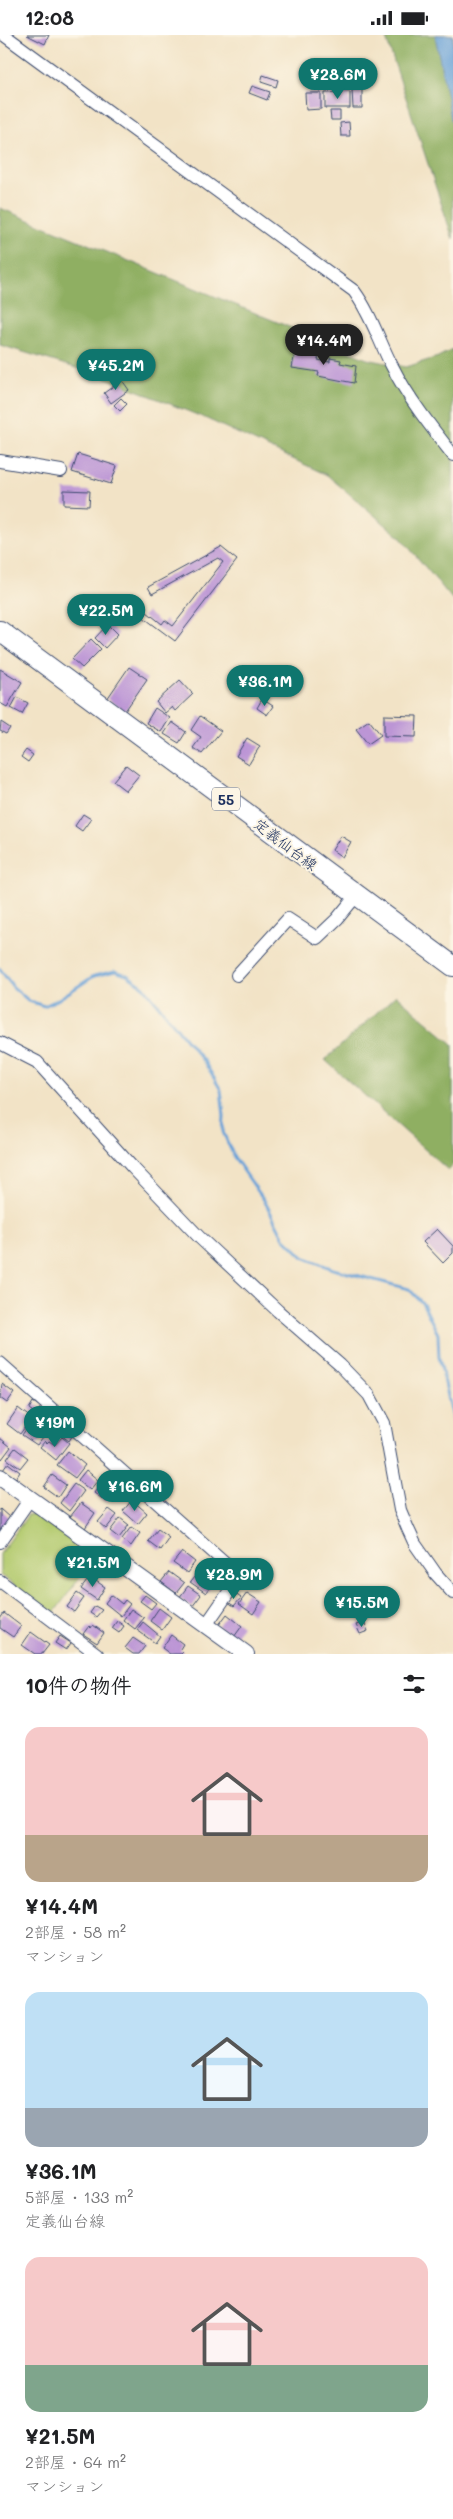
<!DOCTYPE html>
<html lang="ja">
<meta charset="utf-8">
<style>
:root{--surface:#fff;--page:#f2f2f2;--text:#202124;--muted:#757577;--accent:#0f766e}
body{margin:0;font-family:Mali,"Klee One",sans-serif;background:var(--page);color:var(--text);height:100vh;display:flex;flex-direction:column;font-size:19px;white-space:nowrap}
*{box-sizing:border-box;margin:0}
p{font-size:16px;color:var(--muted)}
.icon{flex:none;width:28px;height:28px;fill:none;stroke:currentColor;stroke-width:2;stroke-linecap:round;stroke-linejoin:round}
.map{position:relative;height:1619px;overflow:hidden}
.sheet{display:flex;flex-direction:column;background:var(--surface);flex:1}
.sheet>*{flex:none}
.price{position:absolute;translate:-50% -42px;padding:0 11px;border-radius:18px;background:var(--accent);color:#fff;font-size:16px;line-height:32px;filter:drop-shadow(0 1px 2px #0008)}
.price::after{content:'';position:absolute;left:50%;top:30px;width:15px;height:11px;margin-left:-8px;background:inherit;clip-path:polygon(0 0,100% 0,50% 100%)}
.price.selected{background:#222;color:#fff}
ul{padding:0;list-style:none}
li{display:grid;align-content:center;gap:10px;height:265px;padding:0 25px}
li span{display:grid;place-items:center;height:155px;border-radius:15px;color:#555}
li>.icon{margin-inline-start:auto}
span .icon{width:90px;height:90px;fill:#fffc;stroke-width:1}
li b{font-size:21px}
h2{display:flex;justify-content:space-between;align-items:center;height:60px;padding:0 25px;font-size:21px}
.status{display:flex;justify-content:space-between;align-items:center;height:35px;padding:0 25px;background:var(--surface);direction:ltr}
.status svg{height:14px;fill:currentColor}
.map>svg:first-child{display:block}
</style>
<div class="status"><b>12:08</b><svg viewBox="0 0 49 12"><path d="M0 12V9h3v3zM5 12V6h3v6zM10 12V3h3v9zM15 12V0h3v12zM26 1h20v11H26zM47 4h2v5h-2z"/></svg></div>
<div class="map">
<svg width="453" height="1619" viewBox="0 0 453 1619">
<rect width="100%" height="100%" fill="#fcf5e5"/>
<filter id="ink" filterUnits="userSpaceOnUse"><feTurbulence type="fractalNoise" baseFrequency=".02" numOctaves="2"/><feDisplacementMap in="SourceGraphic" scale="10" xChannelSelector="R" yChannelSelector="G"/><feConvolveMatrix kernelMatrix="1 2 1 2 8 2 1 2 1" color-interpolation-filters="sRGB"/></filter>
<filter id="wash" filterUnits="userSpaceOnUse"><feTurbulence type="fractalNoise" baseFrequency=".0096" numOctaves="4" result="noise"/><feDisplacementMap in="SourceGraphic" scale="20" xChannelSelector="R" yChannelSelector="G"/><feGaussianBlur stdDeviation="1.12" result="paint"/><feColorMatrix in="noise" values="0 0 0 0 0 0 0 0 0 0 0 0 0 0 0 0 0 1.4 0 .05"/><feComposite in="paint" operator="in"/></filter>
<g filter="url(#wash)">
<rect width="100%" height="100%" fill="#f2e3c6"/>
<path fill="#b4cb70" stroke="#687d67" d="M 36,1479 L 95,1522 L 53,1579 L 0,1540 L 0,1519 L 28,1480 Z"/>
<g fill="#8faf62" stroke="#556f60">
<path d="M 385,0 L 453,0 L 453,204 Z"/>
<path d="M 0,173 L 367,324 L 406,332 L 438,322 L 453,314 L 453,565 L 400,502 L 327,440 L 207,384 L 99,340 L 0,310 Z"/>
<path d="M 396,960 L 453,1009 L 453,1130 L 448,1135 L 325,1025 Z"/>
</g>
<path fill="#69a2d8" stroke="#42689b" d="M 435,0 L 453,0 L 453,94 Z"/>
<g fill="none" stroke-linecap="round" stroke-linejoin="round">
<path stroke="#69a2d8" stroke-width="3" d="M 0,934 L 13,952 L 29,966 L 44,971 L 57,965 L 94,941 L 115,936 L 127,940 L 144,952 L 205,1028 L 221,1055 L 224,1081 L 223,1097 L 234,1122 L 264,1165 L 284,1203 L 303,1222 L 333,1234 L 409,1254 L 423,1269 L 438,1299 L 439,1322 L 453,1383"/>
</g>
<g id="blocks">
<g fill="#bc95d5">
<path d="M 27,0 L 49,0 L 45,9 Z"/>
<path d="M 263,40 L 278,45 L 276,52 L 261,47 Z"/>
<path d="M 252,51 L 270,57 L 267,65 L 249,58 Z"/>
<path d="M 362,54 L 362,73 L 353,73 L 352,55 Z"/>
<path d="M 350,57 L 350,73 L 325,73 L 325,58 Z"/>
<path d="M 305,58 L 321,58 L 321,74 L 306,75 Z"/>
<path d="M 330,76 L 340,76 L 340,85 L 331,85 Z"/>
<path d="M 349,87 L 350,101 L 341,101 L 340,88 Z"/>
<path d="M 307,310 L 320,313 L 318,325 L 330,327 L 330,323 L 341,325 L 340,328 L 356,331 L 354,348 L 318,341 L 319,337 L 292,333 L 295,317 L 306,319 Z"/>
<path d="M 122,345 L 129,355 L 111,368 L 104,358 Z"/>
<path d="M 121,363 L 127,369 L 120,376 L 114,370 Z"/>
<path d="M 78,419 L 117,431 L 111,449 L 72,437 Z"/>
<path d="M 64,455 L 90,456 L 89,471 L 64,470 Z"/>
<path d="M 221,512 L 237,525 L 175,606 L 143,582 L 147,577 L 162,589 L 165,585 L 173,591 L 223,527 L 218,523 L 152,559 L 148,552 Z"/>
<path d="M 108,589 L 118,599 L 105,613 L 95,603 Z"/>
<path d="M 91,604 L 101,614 L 82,633 L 72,624 Z"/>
<path d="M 129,632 L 147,644 L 125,676 L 107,664 Z"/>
<path d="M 0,634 L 22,647 L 7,672 L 0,668 Z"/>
<path d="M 180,645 L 193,659 L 175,676 L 172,672 L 165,678 L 156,667 Z"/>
<path d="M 17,662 L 28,668 L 22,679 L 11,673 Z"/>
<path d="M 262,664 L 273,671 L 267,680 L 257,673 Z"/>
<path d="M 155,673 L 170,683 L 161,697 L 146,688 Z"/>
<path d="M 384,680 L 417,681 L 416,702 L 384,701 Z"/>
<path d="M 200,681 L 221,696 L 202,719 L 193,713 L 201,702 L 191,695 Z"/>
<path d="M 369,685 L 381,700 L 368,709 L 356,694 Z"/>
<path d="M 1,687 L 10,693 L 6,699 L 0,696 Z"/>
<path d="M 172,687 L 186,697 L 179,708 L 164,699 Z"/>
<path d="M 247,703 L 260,711 L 249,729 L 236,721 Z"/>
<path d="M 26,715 L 33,720 L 28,727 L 21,722 Z"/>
<path d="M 126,730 L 139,740 L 126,756 L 113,746 Z"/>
<path d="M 83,779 L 91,784 L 82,796 L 75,791 Z"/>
<path d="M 341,801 L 351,807 L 342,822 L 332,815 Z"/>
<path d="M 437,1194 L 453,1211 L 453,1218 L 443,1228 L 423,1207 Z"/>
<path d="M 2,1349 L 14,1358 L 7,1368 L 0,1363 Z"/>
<path d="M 33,1367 L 41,1372 L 36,1379 L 29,1374 Z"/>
<path d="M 18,1373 L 31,1383 L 20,1399 L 7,1389 Z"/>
<path d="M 31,1387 L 46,1398 L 37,1410 L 22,1400 Z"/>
<path d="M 59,1387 L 74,1398 L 69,1406 L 53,1394 Z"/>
<path d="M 62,1402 L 69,1408 L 56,1425 L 40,1412 L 45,1406 L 47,1408 L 49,1406 L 55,1410 Z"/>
<path d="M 0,1403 L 11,1412 L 2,1424 L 0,1422 Z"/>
<path d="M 15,1413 L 28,1423 L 20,1433 L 7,1424 Z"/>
<path d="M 68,1416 L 85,1430 L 75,1443 L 57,1430 Z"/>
<path d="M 8,1428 L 20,1437 L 16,1443 L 3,1435 Z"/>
<path d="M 86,1435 L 98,1445 L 90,1455 L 78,1445 Z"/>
<path d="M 52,1440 L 66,1450 L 58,1462 L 44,1452 Z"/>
<path d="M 103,1446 L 115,1455 L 107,1467 L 94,1458 Z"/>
<path d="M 74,1449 L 84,1456 L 69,1476 L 60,1468 Z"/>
<path d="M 132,1465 L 147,1478 L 138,1489 L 123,1476 Z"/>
<path d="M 81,1468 L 95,1478 L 85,1493 L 70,1482 Z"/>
<path d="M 0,1474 L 10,1483 L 0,1496 Z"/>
<path d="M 109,1474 L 117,1480 L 106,1494 L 98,1487 Z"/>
<path d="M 120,1483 L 129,1490 L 119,1503 L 110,1496 Z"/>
<path d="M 131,1492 L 140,1498 L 131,1511 L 122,1504 Z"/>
<path d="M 158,1494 L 169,1502 L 160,1515 L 148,1506 Z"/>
<path d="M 182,1517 L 195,1527 L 187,1538 L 173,1528 Z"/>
<path d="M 200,1535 L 215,1547 L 206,1558 L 190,1547 Z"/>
<path d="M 169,1537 L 184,1548 L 176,1558 L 161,1547 Z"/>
<path d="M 90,1542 L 105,1552 L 97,1565 L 81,1554 Z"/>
<path d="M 188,1551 L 201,1560 L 192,1572 L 179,1563 Z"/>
<path d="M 77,1558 L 84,1563 L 74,1577 L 67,1572 Z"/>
<path d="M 234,1558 L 241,1563 L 234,1571 L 228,1567 Z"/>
<path d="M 247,1558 L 261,1567 L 253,1579 L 239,1569 Z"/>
<path d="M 111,1560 L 122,1569 L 125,1565 L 130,1569 L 121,1581 L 105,1568 Z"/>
<path d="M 145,1560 L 156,1568 L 151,1574 L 140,1566 Z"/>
<path d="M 353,1563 L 363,1570 L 355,1581 L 345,1573 Z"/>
<path d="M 95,1571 L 102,1575 L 96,1582 L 90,1578 Z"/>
<path d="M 159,1573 L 171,1582 L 162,1595 L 150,1586 Z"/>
<path d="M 131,1574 L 144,1583 L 135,1594 L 123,1585 Z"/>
<path d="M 4,1578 L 21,1591 L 13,1602 L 0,1593 L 0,1584 Z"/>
<path d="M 227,1579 L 242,1591 L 234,1602 L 218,1591 Z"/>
<path d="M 117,1586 L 124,1591 L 119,1598 L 112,1593 Z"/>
<path d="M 143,1587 L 160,1601 L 155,1608 L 137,1595 Z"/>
<path d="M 364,1587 L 368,1596 L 360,1599 L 356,1590 Z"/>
<path d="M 93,1590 L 104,1598 L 97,1608 L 83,1599 L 89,1591 L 91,1593 Z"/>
<path d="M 31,1597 L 49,1610 L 42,1619 L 35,1619 L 22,1610 Z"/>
<path d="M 171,1600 L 183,1609 L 180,1614 L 183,1617 L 181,1619 L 170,1619 L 162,1613 Z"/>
<path d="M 60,1601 L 71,1608 L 66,1615 L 55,1608 Z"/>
<path d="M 133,1603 L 145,1611 L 139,1619 L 133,1619 L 125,1613 Z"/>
</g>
</g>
</g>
<g filter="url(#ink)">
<use href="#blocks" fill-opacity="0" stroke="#3b4a6e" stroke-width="1"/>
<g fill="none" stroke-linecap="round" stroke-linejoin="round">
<g stroke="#3b4a6e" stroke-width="14">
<g id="minor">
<path d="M 4,0 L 354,256 C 371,279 379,306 392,331 C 408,363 431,392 453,420"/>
<path d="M 0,426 L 61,436"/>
<path d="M 237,940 L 288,884 L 317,903 L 337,884 L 356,861"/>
<path d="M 0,1008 L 37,1027 L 133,1133 L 200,1203 L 278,1276 L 340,1330 L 369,1360 L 384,1388 L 400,1475 L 408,1494 L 415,1509 L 436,1539 L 453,1558"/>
<path d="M 0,1328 L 240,1541 L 206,1590"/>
<path d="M 0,1507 L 30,1464"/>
<path d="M 0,1546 L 97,1619"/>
</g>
</g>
<g stroke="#3b4a6e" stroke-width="18">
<path id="tertiary" d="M 0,1442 L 246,1619"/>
</g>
<g stroke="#3b4a6e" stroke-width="22">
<path id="primary" d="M 0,596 L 453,931"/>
</g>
<use href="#minor" stroke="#fff" stroke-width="12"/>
<use href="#tertiary" stroke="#fff" stroke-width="16"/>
<use href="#primary" stroke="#fff" stroke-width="20"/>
</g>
</g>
<g text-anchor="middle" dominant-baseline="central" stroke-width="4" stroke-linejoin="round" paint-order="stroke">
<rect fill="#fcf5e5" stroke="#5e6a86" stroke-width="1" x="212" y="752.5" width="28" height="23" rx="4"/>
<g font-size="14" font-weight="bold" fill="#1b2f5e">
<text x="226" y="764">55</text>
</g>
<g font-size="15" fill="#1b2f5e" stroke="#fcf5e5">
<text transform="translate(286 809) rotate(37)">定義仙台線</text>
</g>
</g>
</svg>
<b class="price" style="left:338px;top:65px">¥28.6M</b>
<b class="price selected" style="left:324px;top:331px">¥14.4M</b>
<b class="price" style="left:116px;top:356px">¥45.2M</b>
<b class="price" style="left:106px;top:601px">¥22.5M</b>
<b class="price" style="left:265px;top:672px">¥36.1M</b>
<b class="price" style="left:55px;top:1413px">¥19M</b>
<b class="price" style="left:135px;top:1477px">¥16.6M</b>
<b class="price" style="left:93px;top:1553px">¥21.5M</b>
<b class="price" style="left:234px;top:1565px">¥28.9M</b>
<b class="price" style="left:362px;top:1593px">¥15.5M</b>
</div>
<section class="sheet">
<h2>10件の物件<svg class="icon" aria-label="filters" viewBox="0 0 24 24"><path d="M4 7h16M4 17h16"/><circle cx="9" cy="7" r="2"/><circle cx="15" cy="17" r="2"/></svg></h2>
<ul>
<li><span style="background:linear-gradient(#f6c9c9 70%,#b9a48a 0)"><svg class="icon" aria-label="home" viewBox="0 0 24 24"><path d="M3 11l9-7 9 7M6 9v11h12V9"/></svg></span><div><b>¥14.4M</b><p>2部屋 · 58 m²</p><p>マンション</p></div></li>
<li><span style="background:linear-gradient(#bfe0f5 75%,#9aa5b1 0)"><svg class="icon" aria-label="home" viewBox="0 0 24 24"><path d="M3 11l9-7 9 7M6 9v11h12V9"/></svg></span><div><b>¥36.1M</b><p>5部屋 · 133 m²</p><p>定義仙台線</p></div></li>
<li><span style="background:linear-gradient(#f6c9c9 70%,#7fa58c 0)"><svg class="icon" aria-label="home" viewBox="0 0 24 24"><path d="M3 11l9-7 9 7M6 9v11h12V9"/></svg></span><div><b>¥21.5M</b><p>2部屋 · 64 m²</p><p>マンション</p></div></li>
</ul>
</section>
